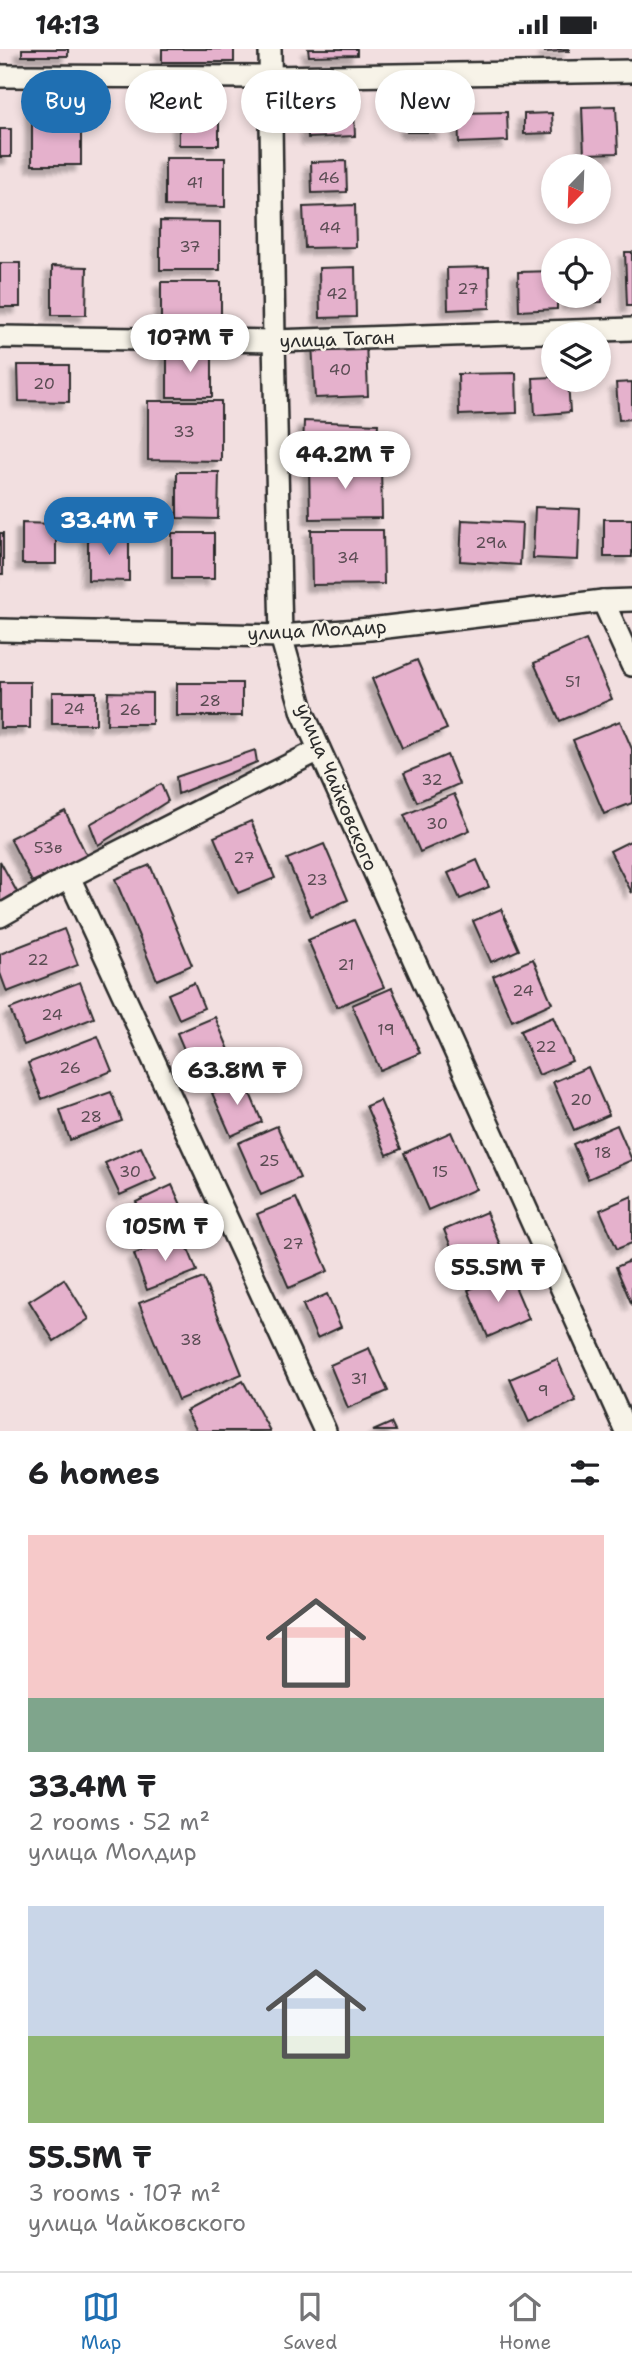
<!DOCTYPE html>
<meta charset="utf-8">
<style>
:root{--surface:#fff;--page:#f6f6f6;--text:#202124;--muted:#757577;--line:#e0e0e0;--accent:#1f6fb2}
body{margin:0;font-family:"Shantell Sans",sans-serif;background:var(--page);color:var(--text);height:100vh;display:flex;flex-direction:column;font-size:26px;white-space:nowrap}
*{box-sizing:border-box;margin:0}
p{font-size:23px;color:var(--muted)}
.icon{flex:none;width:38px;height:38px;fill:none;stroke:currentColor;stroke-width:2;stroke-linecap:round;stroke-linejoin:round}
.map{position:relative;height:1382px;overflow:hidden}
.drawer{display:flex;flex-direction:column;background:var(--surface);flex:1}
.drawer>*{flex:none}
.guide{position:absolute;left:21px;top:21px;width:592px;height:63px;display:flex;gap:14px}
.needle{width:46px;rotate:203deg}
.buttons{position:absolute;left:541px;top:105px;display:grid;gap:14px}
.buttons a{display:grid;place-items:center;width:70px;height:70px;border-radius:50%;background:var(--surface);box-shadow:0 4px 10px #0003;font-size:35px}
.price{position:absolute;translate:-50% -60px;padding:0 16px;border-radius:24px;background:#fff;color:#222;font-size:23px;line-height:46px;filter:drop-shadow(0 2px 4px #0008)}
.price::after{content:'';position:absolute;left:50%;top:42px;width:21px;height:16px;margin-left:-10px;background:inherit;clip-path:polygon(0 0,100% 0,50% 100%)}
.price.on{background:var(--accent);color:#fff}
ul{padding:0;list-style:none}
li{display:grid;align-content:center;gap:14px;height:371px;padding:0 28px}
li span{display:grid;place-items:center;height:217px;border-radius:0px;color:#555}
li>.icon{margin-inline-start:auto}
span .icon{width:126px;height:126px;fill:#fffc;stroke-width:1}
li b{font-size:30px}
h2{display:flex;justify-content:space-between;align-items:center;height:84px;padding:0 28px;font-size:30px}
.tag{padding:0 24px;border-radius:32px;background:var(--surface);box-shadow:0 4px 10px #0003;font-size:24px;line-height:63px}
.tag.on{background:var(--accent);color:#fff}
.status{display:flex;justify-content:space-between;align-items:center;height:49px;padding:0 35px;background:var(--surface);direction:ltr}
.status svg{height:19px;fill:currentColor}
.tab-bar{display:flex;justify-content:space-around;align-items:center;height:98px;border-top:2px solid var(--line);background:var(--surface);font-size:19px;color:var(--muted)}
.tab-bar a{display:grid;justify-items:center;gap:4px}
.tab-bar .on{color:var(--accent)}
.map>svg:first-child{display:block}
</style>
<div class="status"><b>14:13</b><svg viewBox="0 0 49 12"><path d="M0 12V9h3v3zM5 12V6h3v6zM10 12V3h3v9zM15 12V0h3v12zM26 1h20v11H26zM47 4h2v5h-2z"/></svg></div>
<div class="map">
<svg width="632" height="1382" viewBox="0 0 632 1382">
<defs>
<filter id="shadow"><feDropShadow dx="-6" dy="6" stdDeviation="2" flood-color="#0004"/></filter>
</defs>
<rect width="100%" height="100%" fill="#f2dfe0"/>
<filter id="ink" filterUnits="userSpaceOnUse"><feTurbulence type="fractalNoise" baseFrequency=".0143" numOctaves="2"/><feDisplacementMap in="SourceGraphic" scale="14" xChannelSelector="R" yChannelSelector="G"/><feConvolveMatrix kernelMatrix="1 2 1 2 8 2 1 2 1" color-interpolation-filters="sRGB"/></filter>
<g filter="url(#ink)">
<g fill="#e5b1cc" stroke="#2b2b2b" stroke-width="2" filter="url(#shadow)">
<rect x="22" y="0" width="46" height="7"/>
<rect x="162" y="0" width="72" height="13"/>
<path d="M 308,0 L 357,0 L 357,6 L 309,7 Z"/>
<path d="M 545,0 L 569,0 L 569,2 L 545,3 Z"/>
<path d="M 353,40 L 355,87 L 308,89 L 307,41 Z"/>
<path d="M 442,45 L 443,83 L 407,83 L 406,46 Z"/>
<rect x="32" y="51" width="49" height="65"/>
<rect x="179" y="54" width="40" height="42"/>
<path d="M 616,57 L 618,104 L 584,105 L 582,58 Z"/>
<path d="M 507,63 L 508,92 L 459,94 L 458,64 Z"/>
<path d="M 552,64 L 553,84 L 524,85 L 524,65 Z"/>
<rect x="0" y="80" width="11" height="28"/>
<path d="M 165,109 L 225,109 L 225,158 L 165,157 Z"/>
<path d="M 346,112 L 347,143 L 312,144 L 311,113 Z"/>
<path d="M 355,156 L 356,198 L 305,199 L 303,158 Z"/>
<path d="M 160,172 L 220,173 L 220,221 L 160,221 Z"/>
<path d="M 625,203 L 632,203 L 632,257 L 627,257 Z"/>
<rect x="0" y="214" width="20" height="44"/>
<path d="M 52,217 L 87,218 L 86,266 L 52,266 Z"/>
<path d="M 355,218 L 356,268 L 320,269 L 319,219 Z"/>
<path d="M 489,218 L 490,259 L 448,261 L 447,219 Z"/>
<path d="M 598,218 L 601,218 L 602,253 L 568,254 L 568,247 L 598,247 Z"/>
<path d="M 553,222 L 553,247 L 557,247 L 557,260 L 519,262 L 518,223 Z"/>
<rect x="161" y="233" width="60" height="48"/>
<path d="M 366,291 L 368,347 L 315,349 L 312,294 Z"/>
<rect x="167" y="302" width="45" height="46"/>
<path d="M 18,316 L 69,316 L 69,353 L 19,352 Z"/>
<path d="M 516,324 L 517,364 L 459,366 L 458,325 Z"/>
<path d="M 553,328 L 553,331 L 568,331 L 570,363 L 535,366 L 533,329 Z"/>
<path d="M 632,333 L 632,370 L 619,371 L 616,334 Z"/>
<path d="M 148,352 L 221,352 L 221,412 L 148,411 Z"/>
<path d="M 304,372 L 378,375 L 376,404 L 303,400 Z"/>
<path d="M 309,415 L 381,415 L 382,469 L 310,470 Z"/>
<path d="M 177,423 L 219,423 L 218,470 L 177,469 Z"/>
<path d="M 535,458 L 580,460 L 578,511 L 533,509 Z"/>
<rect x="604" y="470" width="28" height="38"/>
<path d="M 462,471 L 522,474 L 520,516 L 460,512 Z"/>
<path d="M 22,474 L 56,475 L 56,515 L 22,515 Z"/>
<path d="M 311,481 L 383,481 L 384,535 L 312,536 Z"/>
<rect x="0" y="484" width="3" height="41"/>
<rect x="172" y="484" width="42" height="46"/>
<path d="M 88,485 L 129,486 L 129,532 L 88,531 Z"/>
<path d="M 586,591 L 612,650 L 560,672 L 534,614 Z"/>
<path d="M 417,611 L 447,680 L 402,699 L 372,630 Z"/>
<rect x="0" y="633" width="30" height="46"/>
<rect x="177" y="634" width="65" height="33"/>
<rect x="52" y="643" width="44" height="32"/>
<path d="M 108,643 L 152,644 L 152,675 L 107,675 Z"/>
<path d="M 620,672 L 632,700 L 632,754 L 604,765 L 573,691 Z"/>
<path d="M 255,701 L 257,713 L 178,745 L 176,728 Z"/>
<path d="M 447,706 L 459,735 L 417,753 L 404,724 Z"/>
<path d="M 161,735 L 168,752 L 98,796 L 90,775 Z"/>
<path d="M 454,745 L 470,781 L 420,803 L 404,766 Z"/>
<path d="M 65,762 L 87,807 L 32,833 L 10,789 Z"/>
<path d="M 251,772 L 275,829 L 238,844 L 214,788 Z"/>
<path d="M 632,791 L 632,844 L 610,802 Z"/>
<path d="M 324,795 L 348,851 L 311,867 L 287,810 Z"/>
<path d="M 477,811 L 489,838 L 460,850 L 448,824 Z"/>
<path d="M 0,812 L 17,843 L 0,853 Z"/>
<path d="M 150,816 L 192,916 L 157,931 L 115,830 Z"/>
<path d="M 501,860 L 519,901 L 491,913 L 473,872 Z"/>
<path d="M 354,871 L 384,938 L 337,958 L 308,891 Z"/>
<path d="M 64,880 L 78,916 L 7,943 L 0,924 L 0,905 Z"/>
<path d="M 533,910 L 552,954 L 512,972 L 493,927 Z"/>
<path d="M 80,933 L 94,969 L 24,996 L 10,960 Z"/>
<path d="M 194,934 L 204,959 L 179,970 L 168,945 Z"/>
<path d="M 392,939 L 420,1004 L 380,1021 L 352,956 Z"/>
<path d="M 215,968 L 233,1010 L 195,1026 L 177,984 Z"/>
<path d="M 553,968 L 572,1012 L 539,1026 L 520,982 Z"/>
<path d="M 98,987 L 112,1022 L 42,1050 L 28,1014 Z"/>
<path d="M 588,1018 L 609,1066 L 574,1081 L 553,1033 Z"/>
<path d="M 244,1030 L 262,1073 L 231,1087 L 212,1044 Z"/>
<path d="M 111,1043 L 122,1072 L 70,1091 L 60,1061 Z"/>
<path d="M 380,1051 L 401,1100 L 387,1106 L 366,1057 Z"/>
<path d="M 617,1076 L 632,1111 L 588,1130 L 573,1095 Z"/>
<path d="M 277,1077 L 300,1129 L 261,1146 L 238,1094 Z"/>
<path d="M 451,1083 L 476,1140 L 428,1161 L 404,1104 Z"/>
<path d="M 141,1098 L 156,1130 L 120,1146 L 105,1114 Z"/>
<path d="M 172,1136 L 187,1169 L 151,1185 L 136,1153 Z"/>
<path d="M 632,1147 L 632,1194 L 617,1200 L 600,1161 Z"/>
<path d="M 296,1149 L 328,1222 L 289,1239 L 257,1165 Z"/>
<path d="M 486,1163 L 506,1210 L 464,1228 L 444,1181 Z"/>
<path d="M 183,1187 L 197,1222 L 147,1241 L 134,1205 Z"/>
<path d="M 632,1211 L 632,1256 L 616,1218 Z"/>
<path d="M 509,1223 L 529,1270 L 488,1288 L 468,1241 Z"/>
<path d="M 203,1229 L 242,1325 L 178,1351 L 139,1254 Z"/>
<path d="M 64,1230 L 89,1270 L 54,1292 L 29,1252 Z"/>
<path d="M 327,1245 L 341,1278 L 317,1289 L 303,1256 Z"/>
<path d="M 369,1299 L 388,1342 L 348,1359 L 330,1316 Z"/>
<path d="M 557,1310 L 576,1352 L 529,1373 L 510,1330 Z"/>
<path d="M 243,1332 L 270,1382 L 197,1382 L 186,1362 Z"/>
<path d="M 391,1374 L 395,1382 L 373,1382 Z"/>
</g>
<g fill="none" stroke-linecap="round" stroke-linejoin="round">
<g stroke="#2b2b2b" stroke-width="26">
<g id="minor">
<path d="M 270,0 L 274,292 L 281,587 L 303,664 L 626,1382"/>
<path d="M 0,27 L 270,28 L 632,22"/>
<path d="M 0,288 L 274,292 L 632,280"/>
<path d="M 603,552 L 632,616"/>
<path d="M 0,581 L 281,587 L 370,580 L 603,552 L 632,551"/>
<path d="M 69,828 L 325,1382"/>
<path d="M 0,867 L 69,828 L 319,701"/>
</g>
</g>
<use href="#minor" stroke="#f7f3e8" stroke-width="21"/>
</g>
</g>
<g text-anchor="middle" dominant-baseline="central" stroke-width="5" stroke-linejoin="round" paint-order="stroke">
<g font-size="16" fill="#5a4c53">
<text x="329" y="128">46</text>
<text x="195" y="133">41</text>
<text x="330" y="178">44</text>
<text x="190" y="197">37</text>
<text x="468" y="239">27</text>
<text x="337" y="244">42</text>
<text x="340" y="320">40</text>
<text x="44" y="334">20</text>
<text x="184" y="382">33</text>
<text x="491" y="493">29а</text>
<text x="348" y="508">34</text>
<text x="573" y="632">51</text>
<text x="210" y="651">28</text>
<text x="74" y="659">24</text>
<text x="130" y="660">26</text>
<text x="432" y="730">32</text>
<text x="437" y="774">30</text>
<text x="48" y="798">53в</text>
<text x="244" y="808">27</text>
<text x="317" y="830">23</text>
<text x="38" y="910">22</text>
<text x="346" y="915">21</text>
<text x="523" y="941">24</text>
<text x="52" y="965">24</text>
<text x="386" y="980">19</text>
<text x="546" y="997">22</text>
<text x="70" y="1018">26</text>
<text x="581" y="1050">20</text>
<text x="91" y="1067">28</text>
<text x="603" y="1103">18</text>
<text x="269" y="1111">25</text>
<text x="130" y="1122">30</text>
<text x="440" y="1122">15</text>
<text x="293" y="1194">27</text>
<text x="191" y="1290">38</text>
<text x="359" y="1329">31</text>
<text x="543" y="1341">9</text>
</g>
<g font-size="19" fill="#2b2b2b" stroke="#f7f3e8">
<text transform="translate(337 290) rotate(-2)">улица Таган</text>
<text transform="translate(317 581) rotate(-3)">улица Молдир</text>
<text transform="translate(337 738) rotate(67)">улица Чайковского</text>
</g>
</g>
</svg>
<div class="buttons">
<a><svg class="needle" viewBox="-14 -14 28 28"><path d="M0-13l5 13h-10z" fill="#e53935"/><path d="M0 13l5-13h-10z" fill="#757577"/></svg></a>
<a><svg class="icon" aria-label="locate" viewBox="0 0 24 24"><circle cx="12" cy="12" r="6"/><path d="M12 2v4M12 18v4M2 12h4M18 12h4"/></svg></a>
<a><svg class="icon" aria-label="layers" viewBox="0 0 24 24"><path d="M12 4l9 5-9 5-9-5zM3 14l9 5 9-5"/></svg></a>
</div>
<b class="price" style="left:190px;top:325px">107M ₸</b>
<b class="price" style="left:345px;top:442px">44.2M ₸</b>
<b class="price on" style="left:109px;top:508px">33.4M ₸</b>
<b class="price" style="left:237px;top:1058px">63.8M ₸</b>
<b class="price" style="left:165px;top:1214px">105M ₸</b>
<b class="price" style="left:498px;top:1255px">55.5M ₸</b>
<div class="guide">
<a class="tag on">Buy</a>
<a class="tag">Rent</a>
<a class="tag">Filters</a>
<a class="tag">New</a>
</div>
</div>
<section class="drawer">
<h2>6 homes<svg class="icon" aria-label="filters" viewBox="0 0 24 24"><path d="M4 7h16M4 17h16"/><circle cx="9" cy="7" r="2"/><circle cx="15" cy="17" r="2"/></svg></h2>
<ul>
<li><span style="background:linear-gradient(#f6c9c9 75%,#7fa58c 0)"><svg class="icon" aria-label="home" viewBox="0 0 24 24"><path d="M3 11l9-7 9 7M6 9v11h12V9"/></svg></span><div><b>33.4M ₸</b><p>2 rooms · 52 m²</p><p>улица Молдир</p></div></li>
<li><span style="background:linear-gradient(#c9d6e8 60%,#8fb573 0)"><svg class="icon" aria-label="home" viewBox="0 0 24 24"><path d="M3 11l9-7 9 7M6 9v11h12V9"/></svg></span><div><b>55.5M ₸</b><p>3 rooms · 107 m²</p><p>улица Чайковского</p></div></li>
</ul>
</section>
<nav class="tab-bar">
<a class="on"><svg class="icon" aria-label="map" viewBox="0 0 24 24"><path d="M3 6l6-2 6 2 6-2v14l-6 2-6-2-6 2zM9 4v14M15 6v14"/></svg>Map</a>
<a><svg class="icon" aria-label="saved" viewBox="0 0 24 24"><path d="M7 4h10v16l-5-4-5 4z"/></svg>Saved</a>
<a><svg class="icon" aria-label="home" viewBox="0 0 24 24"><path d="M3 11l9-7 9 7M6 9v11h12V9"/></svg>Home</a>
</nav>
